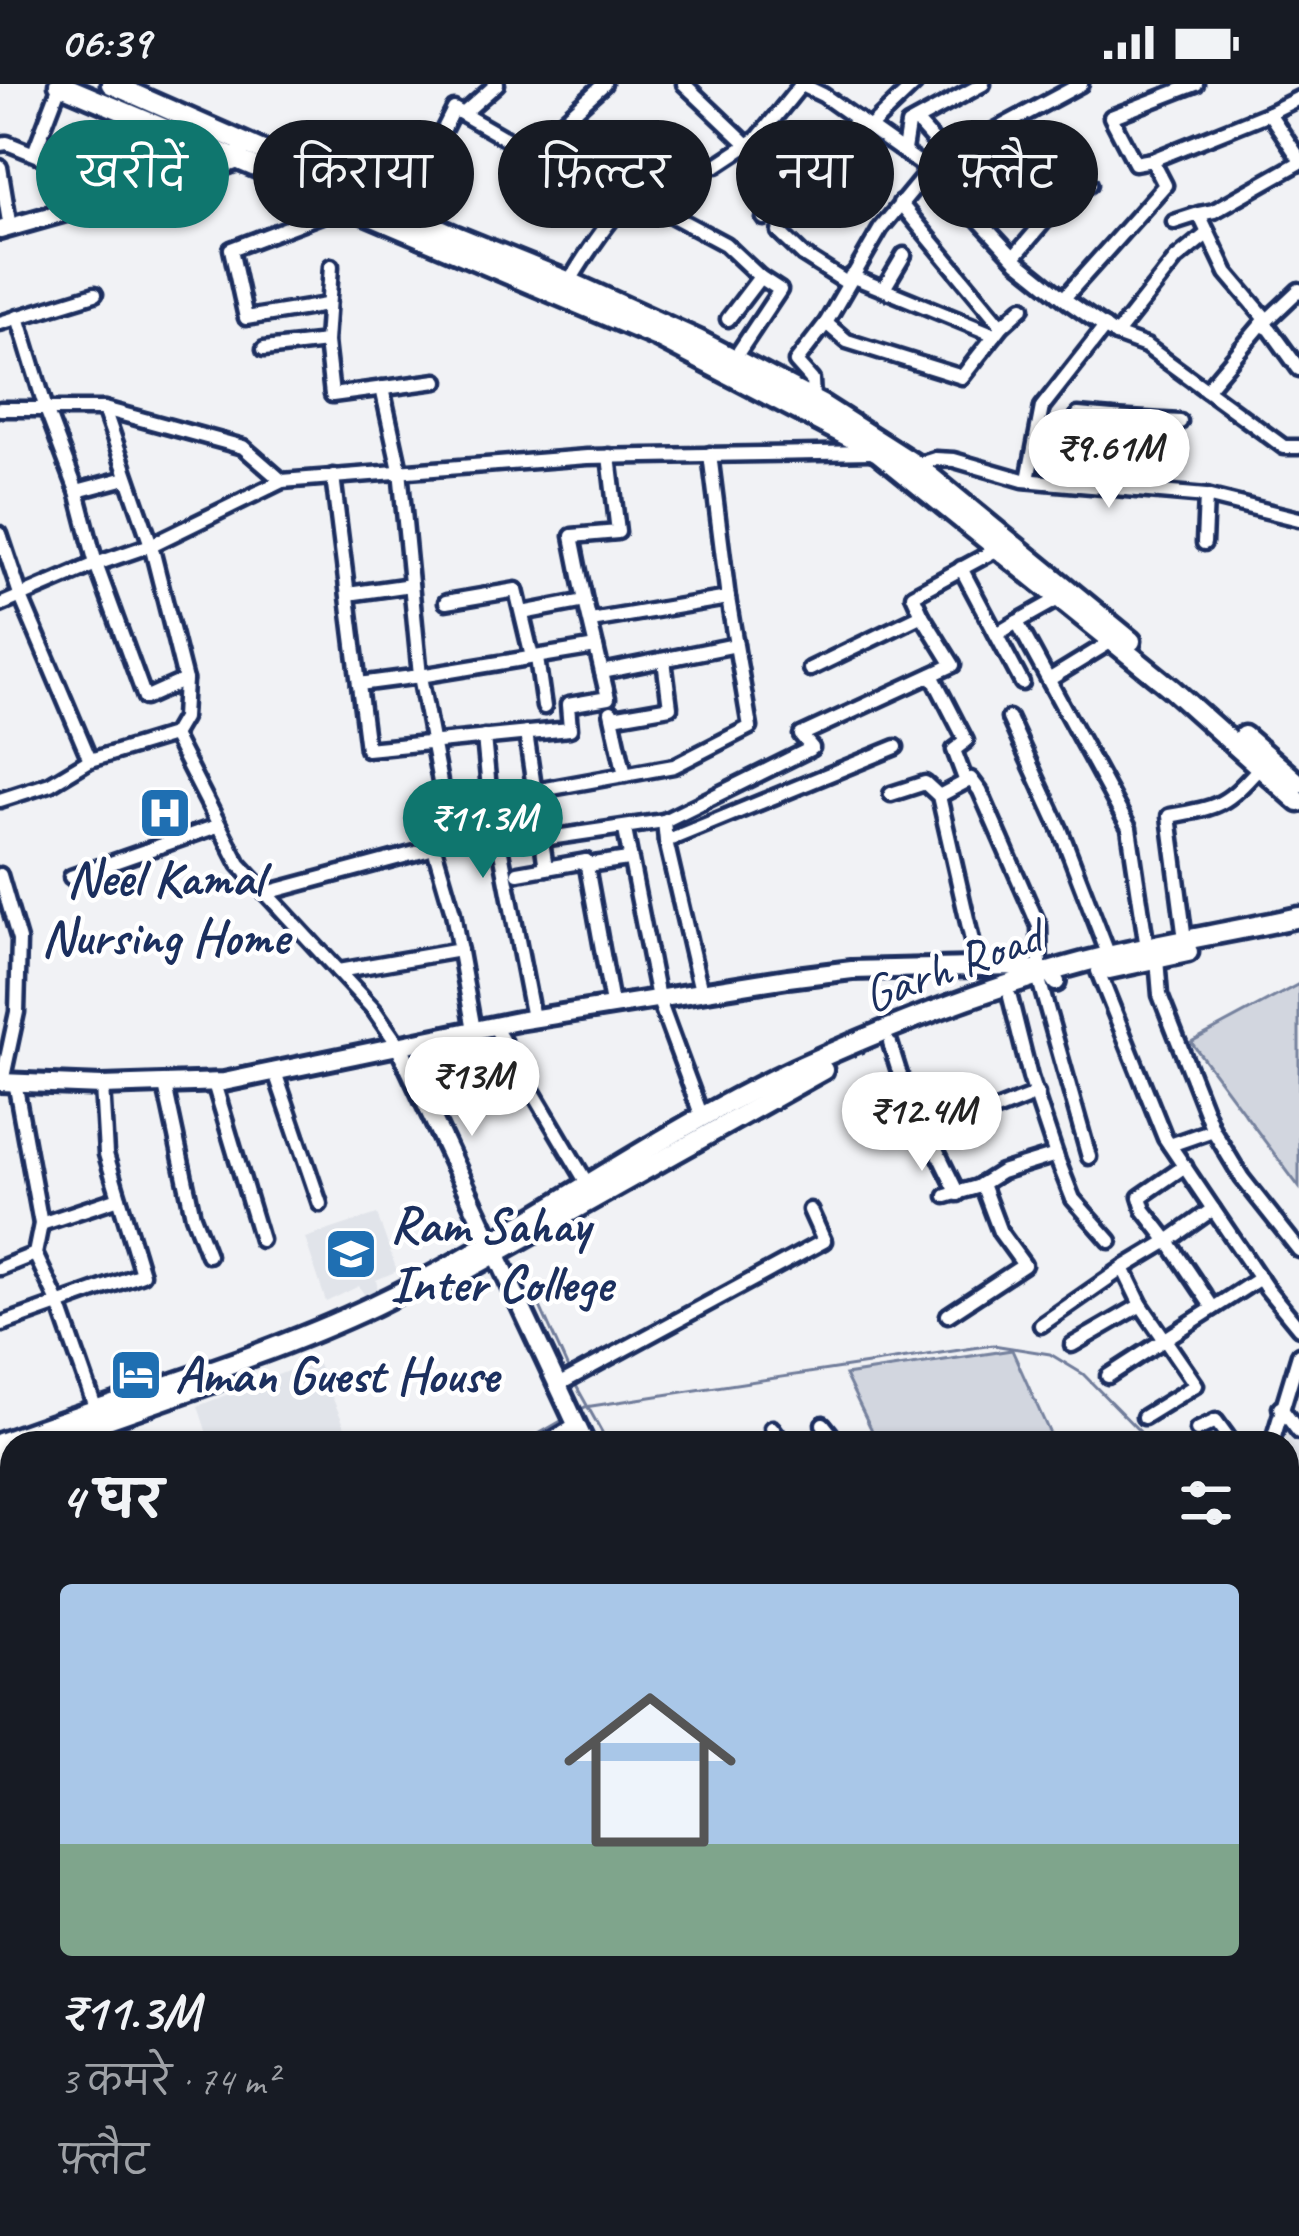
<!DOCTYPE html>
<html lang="hi">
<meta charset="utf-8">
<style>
:root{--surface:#171b24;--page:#20242c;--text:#f1f3f6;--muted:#9ea1a6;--line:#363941;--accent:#0f766e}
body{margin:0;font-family:Caveat,"Playpen Sans Deva",sans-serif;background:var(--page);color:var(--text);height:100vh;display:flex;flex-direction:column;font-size:45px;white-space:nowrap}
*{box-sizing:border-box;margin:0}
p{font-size:39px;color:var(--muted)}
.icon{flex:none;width:66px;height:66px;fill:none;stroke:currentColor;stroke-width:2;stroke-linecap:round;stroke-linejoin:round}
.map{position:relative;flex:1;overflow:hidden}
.panel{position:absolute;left:0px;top:1347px;width:1299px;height:807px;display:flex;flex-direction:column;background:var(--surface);border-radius:36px 36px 0 0;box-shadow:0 3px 9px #0004}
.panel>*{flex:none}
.banner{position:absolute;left:36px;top:36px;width:1227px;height:108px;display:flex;gap:24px}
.price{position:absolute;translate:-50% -102px;padding:0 27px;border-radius:42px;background:#fff;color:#222;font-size:39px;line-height:78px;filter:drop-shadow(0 3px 6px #0008)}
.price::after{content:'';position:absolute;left:50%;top:72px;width:36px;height:27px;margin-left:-18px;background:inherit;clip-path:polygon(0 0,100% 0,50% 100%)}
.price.current{background:var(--accent);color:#fff}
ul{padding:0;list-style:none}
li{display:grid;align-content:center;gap:24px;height:636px;padding:0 60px}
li+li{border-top:3px solid var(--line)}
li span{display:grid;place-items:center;height:372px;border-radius:12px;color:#555}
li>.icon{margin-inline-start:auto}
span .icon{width:216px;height:216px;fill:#fffc;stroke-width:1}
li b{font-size:51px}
h2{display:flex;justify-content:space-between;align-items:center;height:144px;padding:0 60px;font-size:51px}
.pill{padding:0 42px;border-radius:54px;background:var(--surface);box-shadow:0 3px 9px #0004;font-size:42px;line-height:108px}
.pill.current{background:var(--accent);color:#fff}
.status{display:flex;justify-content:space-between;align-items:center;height:84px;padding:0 60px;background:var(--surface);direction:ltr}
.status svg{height:33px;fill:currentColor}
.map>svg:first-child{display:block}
</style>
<div class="status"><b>06:39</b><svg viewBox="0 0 49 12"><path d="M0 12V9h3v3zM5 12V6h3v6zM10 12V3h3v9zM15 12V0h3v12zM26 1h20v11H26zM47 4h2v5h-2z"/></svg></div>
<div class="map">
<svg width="1299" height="2152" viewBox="0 0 1299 2152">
<rect width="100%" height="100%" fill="#f1f2f5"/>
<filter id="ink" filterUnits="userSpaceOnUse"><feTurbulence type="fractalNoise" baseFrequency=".00833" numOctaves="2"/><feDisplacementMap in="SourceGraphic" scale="24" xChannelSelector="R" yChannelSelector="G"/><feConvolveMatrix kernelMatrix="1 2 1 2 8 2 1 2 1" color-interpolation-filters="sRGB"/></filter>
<g filter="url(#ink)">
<g fill="#e1e4ea">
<path d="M 377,1130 L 397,1187 L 376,1196 L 378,1206 L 365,1212 L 359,1202 L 326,1218 L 305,1154 Z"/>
<path d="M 316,1276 L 352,1359 L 210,1359 L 198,1322 Z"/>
<path d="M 1299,1322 L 1299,1505 L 1287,1492 L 1287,1359 L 1279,1359 Z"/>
</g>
<g fill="#d2d6df" stroke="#76829e" stroke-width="3">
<path d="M 1299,900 L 1299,1103 L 1191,958 Z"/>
<path d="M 1012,1266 L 1054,1359 L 878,1359 L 845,1291 Z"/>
</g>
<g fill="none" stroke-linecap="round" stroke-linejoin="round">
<g stroke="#707c9a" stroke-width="3">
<path d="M 534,1209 L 570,1289"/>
<path d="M 574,1298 L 608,1359"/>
<path d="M 576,1328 L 585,1323 L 993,1261 L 1050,1270 L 1083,1290 L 1151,1359"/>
<path d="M 523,1359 L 568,1333"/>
<path d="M 1287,1504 L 1299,1517"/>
<path d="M 0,1630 L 12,1625"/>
</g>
<g stroke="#1b2f5e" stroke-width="21">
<g id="street">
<path d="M 684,0 L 748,61"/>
<path d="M 800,0 L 823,11 L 939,93 L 1017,177 L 1067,217 L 1116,251 L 1146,262 L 1284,363 L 1299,363"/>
<path d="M 1299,14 L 1269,29 L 1299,74"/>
<path d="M 463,30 L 497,0"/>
<path d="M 916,37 L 947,72 L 1081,0"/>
<path d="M 870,43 L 915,0"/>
<path d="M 758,54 L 804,92"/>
<path d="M 0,60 L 7,59 L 101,97 L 119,114"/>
<path d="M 904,66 L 908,41 L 983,0"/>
<path d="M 529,68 L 554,80"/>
<path d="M 34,69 L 60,1"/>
<path d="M 1152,76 L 1269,29"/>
<path d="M 1008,79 L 1055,125 L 1014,173"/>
<path d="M 0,83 L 10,144"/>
<path d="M 641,105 L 654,122 L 725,160 L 760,193 L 728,235"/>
<path d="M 900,119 L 1002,242"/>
<path d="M 1055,125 L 1090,100"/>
<path d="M 401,130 L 454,25 L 529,68 L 604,0"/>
<path d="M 1199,130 L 1214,127 L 1299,79"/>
<path d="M 764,134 L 858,35"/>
<path d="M 1174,138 L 1199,130 L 1227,189 L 1266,235 L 1206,306"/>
<path d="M 779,148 L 803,171 L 847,199"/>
<path d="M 331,182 L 326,258 L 332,311 L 437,297"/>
<path d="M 851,192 L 995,251"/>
<path d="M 568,200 C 596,153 652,62 717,81 L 758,54 L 801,1"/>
<path d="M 885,203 L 904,171"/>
<path d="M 1299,206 L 1262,241 L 1270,245 L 1299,285"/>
<path d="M 1064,214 L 1165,101 L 1152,76 L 1135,79 L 1111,33 L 1196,0"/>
<path d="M 326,221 L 246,234 L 231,165 L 343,123 L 346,117"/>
<path d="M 18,233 L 46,325 L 104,325 L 243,363 L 282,397"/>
<path d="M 0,239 L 95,210"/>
<path d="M 826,239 L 847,257 L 962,293 L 1002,242 L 1023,223"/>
<path d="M 1116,251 L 1176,175 L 1208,149"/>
<path d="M 264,265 L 326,258"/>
<path d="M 734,275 L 780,206 L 760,193"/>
<path d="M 813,316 L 812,296 L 796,278 L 826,239 L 881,144 L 929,86"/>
<path d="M 0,325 L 46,325 L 77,407"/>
<path d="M 1078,331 L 1112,334"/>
<path d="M 916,381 L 935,375 L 954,376 L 1023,396 L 1206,412 L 1299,435"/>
<path d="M 333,392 L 367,665 C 435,658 503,651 570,645 L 568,621 L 608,614 L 596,563 L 420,592 L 442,709 L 421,719 L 453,829 L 474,946"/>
<path d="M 126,394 L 77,407 L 96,480 L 151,461 L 282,397 L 587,373 L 872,368"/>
<path d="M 1028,396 L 1042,323 L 1105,243"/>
<path d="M 1110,403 L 1112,334 L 1180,338"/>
<path d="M 0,450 L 21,513 L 90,676"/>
<path d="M 1204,459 L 1206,412"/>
<path d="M 961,484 L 1022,599"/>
<path d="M 348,510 L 411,501"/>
<path d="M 585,517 L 596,563"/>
<path d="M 446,518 L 516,506 L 532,573 L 537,574 L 544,623"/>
<path d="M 0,521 L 96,480 L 145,614 L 185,596 L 151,461 L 104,325"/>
<path d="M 522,529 L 585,517 L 572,452 L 618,448 L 609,372"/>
<path d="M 591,537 L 728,514 L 710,370"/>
<path d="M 1017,538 L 1058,515"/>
<path d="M 997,550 L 1017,538 L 1129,744 L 1147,864"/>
<path d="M 810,585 L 922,531 L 913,511 L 996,466"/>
<path d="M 602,588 L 736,561"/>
<path d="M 932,591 L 966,657 L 954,666 L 966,698"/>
<path d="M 1050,595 L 1112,557"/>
<path d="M 359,600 L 420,592 L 400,386 L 382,304"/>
<path d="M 611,628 L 625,691"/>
<path d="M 613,633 L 670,623 L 664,576"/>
<path d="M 1009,634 L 1060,745 L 1109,872"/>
<path d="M 526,649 L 546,784"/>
<path d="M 173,651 L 183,634 L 185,596"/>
<path d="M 484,653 L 489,705 L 533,934"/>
<path d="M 535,707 L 674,682 L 750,643 L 728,514"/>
<path d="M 891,710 L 925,699 L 939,712 L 978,883"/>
<path d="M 939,712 L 971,695 L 980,707 L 1039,842 L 1040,885"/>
<path d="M 0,716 L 50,700 L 90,676 L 173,651 L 239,780 L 374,926 L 399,962"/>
<path d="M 625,746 L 658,914 L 702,1033"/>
<path d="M 542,755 L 664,737"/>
<path d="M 666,757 L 664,737 L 812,664 L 801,651 L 953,581 L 922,531"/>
<path d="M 586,777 L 587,781 L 628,775"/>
<path d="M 518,789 L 586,777 L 612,920"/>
<path d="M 0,791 L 19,856 L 17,928 L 2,998"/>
<path d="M 71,793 L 217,742"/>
<path d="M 266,809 L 434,764"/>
<path d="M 1185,856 L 1169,732 C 1220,723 1225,722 1260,683"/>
<path d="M 1157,875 L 1160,911 L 1213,1046"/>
<path d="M 338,887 L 460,866"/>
<path d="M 1098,887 L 1165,1054 L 1267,1205 L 1299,1244"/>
<path d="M 1038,892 L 1089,1073"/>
<path d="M 701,907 L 666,757 L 896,663"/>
<path d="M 1010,913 L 1030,993 L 1058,1077 L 1073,1115 L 1110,1157"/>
<path d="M 494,942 L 591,1106"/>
<path d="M 890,959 L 901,994 L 958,1110"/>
<path d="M 275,988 L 320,1120"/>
<path d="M 15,998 L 41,1140 L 35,1170 L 59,1220 L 95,1323"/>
<path d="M 214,999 L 261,1156"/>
<path d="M 165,1001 L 193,1132 L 208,1171"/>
<path d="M 955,1042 L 1037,1010"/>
<path d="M 1170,1061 L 1213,1046 L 1242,1094 L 1299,1166"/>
<path d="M 946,1112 L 977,1103 L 1001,1088 L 1056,1071"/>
<path d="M 41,1140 L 119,1114"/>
<path d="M 0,1184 L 35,1170"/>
<path d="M 1213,1224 L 1168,1157 L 1213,1125"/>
<path d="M 948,1231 L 1024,1181 L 1000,1148 L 982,1100"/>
<path d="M 2,1240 L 142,1190 L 106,1070 L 102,1002"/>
<path d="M 1041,1241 L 1123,1184"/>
<path d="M 1072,1261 L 1141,1221"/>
<path d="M 1108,1292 L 1260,1194"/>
<path d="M 556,1302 L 824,1157 L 810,1126"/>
<path d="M 1280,1323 L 1299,1348"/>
<path d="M 1144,1333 L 1196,1301 L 1141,1221 L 1123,1184 L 1168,1157 L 1144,1126 L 1140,1113 L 1185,1082"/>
<path d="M 823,1340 L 838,1359"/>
<path d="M 772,1344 L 783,1359"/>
<path d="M 1197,1346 L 1216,1337 L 1232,1359"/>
<path d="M 546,1359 L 575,1342"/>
<path d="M 1272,1359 L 1299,1270"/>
<path d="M 0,1435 L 12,1475"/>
<path d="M 0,1566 L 12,1561"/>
<path d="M 1287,1567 L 1293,1566"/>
<path d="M 1287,1664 L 1299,1660"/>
<path d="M 0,1683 L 12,1678"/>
<path d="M 0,1745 L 12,1741"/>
<path d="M 1287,1745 L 1299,1767"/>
<path d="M 0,1756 L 12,1778"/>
<path d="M 1287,1816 L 1299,1835"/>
<path d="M 0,1889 L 12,1884"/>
<path d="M 0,1912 L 12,1937"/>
<path d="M 0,1954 L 12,1948"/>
<path d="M 0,2035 L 12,2059"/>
<path d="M 0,2087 L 12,2083"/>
<path d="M 1287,2139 L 1299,2148"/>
<path d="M 53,2142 L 59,2152"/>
<path d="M 114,2142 L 120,2152"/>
<path d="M 206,2142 L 214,2152"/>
<path d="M 255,2142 L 262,2152"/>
<path d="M 327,2142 L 335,2152"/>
<path d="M 412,2142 L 420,2152"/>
<path d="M 638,2142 L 645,2152"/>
<path d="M 1200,2142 L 1218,2152"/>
<path d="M 352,2152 L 365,2142"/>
<path d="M 465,2152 L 478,2142"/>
<path d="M 516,2152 L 532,2142"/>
<path d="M 600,2152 L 615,2142"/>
<path d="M 661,2152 L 677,2142"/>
<path d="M 776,2152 L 792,2142"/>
<path d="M 876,2152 L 893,2142"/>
<path d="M 1073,2152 L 1074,2142"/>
</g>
</g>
<g stroke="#1b2f5e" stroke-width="26">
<g id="secondary">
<path d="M 0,146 L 206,88 L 235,77 L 240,69"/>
<path d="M 399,962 L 585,1359"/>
<path d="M 0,998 L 102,1002 L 224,998 L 518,937 L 788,894 L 852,886 L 1014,882 L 1049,888 L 1056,898"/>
<path d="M 1287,1426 L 1299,1425"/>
<path d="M 1287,1439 L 1299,1437"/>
<path d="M 883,2142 L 888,2152"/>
<path d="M 135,2152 L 148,2142"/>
</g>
</g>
<g stroke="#1b2f5e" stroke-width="27">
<g id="primary">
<path d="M 59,0 L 657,253 L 878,368 L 1172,605 L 1299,718"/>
<path d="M 111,0 L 456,152 L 570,198 L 698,256 L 822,321 L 916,381 L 1131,557"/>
<path d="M 1244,652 L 1299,700"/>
<path d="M 1109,885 L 1188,868"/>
<path d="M 434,1204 L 823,986"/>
<path d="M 0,1359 C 125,1313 255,1278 375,1221 C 521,1151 649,1053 795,985 C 894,940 1007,896 1112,871 C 1174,857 1237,847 1299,833"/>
<path d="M 39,1359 L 216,1297"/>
<path d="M 0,1374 L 12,1370"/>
</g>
</g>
<use href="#street" stroke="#fff" stroke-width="12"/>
<use href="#secondary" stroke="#fff" stroke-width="16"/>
<use href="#primary" stroke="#fff" stroke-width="18"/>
</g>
</g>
<defs>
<g id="hospital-square" transform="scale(2.7)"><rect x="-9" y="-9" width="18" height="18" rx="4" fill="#1f6fb2" stroke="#fff"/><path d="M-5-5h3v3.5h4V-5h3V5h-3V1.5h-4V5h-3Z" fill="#fff"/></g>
<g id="university-square" transform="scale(2.7)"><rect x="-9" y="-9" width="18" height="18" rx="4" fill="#1f6fb2" stroke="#fff"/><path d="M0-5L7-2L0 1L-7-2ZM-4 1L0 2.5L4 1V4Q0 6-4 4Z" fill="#fff"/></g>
<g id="hotel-square" transform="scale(2.7)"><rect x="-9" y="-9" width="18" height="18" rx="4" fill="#1f6fb2" stroke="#fff"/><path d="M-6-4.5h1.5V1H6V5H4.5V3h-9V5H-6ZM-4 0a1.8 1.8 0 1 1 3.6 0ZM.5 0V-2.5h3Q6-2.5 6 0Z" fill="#fff"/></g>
</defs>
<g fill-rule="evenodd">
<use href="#hospital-square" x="165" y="729"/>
<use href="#university-square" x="351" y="1170"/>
<use href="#hotel-square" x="136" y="1291"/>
</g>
<g text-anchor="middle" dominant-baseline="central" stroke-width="9" stroke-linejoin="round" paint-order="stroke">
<g font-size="51" font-weight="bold" fill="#1b2f5e" stroke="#fff" text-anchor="start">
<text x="165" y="794" text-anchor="middle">Neel Kamal<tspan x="165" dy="59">Nursing Home</tspan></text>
<text x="390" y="1141">Ram Sahay<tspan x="390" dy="59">Inter College</tspan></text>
<text x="175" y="1291">Aman Guest House</text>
</g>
<g font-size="51" fill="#1b2f5e" stroke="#fff">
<text transform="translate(952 881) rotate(-20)">Garh Road</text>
</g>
</g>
</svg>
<b class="price" style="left:1109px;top:427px">₹9.61M</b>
<b class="price current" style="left:483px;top:797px">₹11.3M</b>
<b class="price" style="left:472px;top:1055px">₹13M</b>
<b class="price" style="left:922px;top:1090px">₹12.4M</b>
<div class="banner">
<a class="pill current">खरीदें</a>
<a class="pill">किराया</a>
<a class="pill">फ़िल्टर</a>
<a class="pill">नया</a>
<a class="pill">फ़्लैट</a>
</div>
<section class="panel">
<h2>4 घर<svg class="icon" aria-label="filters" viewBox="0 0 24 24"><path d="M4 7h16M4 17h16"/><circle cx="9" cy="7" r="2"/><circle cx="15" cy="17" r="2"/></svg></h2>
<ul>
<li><span style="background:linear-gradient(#a9c7e8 70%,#7fa58c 0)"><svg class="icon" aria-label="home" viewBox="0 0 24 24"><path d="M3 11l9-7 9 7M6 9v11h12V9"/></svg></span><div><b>₹11.3M</b><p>3 कमरे · 74 m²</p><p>फ़्लैट</p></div></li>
</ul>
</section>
</div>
